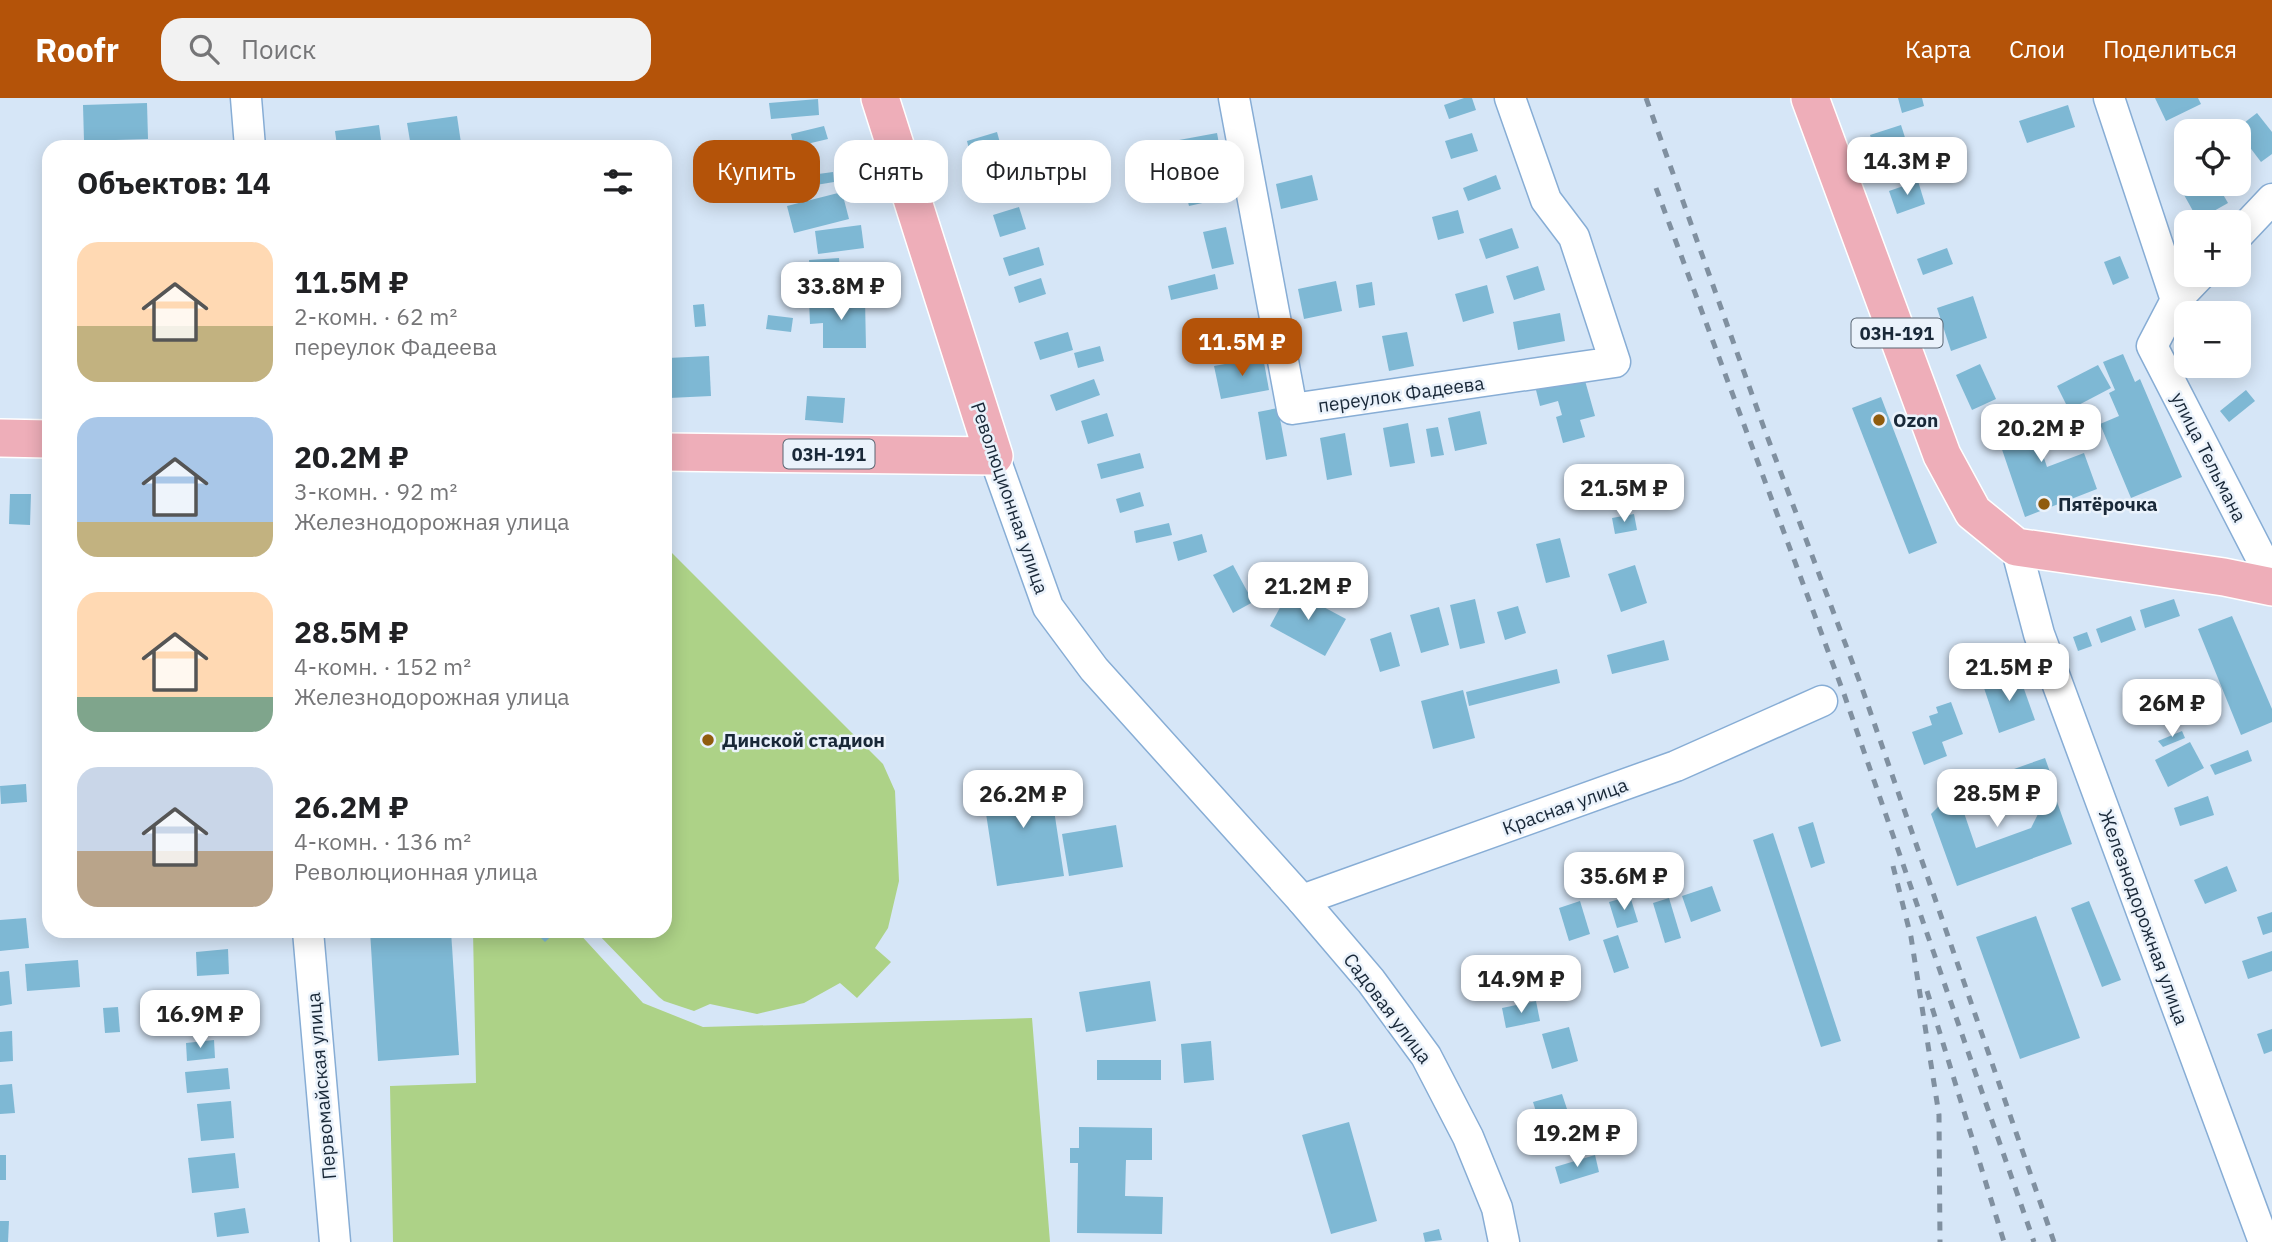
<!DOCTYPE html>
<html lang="ru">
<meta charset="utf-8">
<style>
:root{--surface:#fff;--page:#f2f2f2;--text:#202124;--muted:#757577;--accent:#b45309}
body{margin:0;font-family:"IBM Plex Sans",sans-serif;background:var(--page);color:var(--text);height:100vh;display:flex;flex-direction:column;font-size:26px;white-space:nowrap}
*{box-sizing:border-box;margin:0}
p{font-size:23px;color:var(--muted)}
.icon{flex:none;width:38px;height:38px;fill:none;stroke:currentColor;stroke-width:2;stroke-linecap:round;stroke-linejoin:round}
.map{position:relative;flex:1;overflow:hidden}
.panel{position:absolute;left:42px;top:42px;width:630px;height:798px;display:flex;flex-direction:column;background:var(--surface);border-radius:21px;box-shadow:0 4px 18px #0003}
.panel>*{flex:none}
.hud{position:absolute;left:693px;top:42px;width:665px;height:63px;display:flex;gap:14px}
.tools{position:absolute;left:2174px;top:21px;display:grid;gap:14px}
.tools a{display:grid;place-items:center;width:77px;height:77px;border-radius:14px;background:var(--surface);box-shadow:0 4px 18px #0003;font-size:35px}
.price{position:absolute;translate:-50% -60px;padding:0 16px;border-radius:14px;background:#fff;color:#222;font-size:23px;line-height:46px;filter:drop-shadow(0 2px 4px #0008)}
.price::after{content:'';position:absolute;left:50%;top:42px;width:21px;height:16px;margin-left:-10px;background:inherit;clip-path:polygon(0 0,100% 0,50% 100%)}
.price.selected{background:var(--accent);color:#fff}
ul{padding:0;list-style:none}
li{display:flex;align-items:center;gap:21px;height:175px;padding:0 35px}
li span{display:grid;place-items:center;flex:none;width:196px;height:140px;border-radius:21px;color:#555}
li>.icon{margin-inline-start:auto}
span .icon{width:84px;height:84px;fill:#fffc;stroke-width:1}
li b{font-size:30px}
h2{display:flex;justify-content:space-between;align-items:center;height:84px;padding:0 35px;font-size:30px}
.tag{padding:0 24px;border-radius:21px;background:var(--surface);box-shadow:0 4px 18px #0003;font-size:24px;line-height:63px}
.tag.selected{background:var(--accent);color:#fff}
header{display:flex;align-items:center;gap:42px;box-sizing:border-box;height:98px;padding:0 35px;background:var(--accent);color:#fff}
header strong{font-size:33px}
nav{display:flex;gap:38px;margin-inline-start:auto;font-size:24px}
.search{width:490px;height:63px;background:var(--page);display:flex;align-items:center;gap:18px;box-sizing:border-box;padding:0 24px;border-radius:21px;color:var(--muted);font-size:26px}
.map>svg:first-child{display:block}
</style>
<header>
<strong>Roofr</strong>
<div class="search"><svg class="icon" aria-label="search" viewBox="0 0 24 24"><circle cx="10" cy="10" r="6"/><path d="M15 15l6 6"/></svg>Поиск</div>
<nav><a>Карта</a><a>Слои</a><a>Поделиться</a></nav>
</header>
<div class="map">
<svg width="2272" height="1144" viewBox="0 0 2272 1144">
<rect width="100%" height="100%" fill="#d6e6f7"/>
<g fill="#add287">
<path d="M 665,448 L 883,666 L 895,693 L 899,783 L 888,830 L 875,850 L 891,864 L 857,900 L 840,885 L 804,905 L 757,916 L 710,906 L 694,913 L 664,903 L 659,899 L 595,833 L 665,833 Z"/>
<path d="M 473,833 L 577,833 L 643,905 L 703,929 L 1032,920 L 1050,1144 L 393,1144 L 390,988 L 476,985 Z"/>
</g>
<g fill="#7eb8d4">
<path d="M 1464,0 L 1472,0 L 1476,12 L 1449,21 L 1444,7 Z"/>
<path d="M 1898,0 L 1922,0 L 1924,8 L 1902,15 Z"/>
<path d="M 2155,0 L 2198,0 L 2201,6 L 2166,23 Z"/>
<path d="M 818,1 L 819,17 L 771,21 L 769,5 Z"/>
<path d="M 147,5 L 148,41 L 84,43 L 83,7 Z"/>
<path d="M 2068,7 L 2075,29 L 2027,45 L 2019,23 Z"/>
<path d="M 2257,15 L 2272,34 L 2272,56 L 2261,64 L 2236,31 Z"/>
<path d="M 457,18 L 461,45 L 435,49 L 411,49 L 407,25 Z"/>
<path d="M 379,27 L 381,42 L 337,48 L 335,33 Z"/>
<path d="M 1901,27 L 1909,52 L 1878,62 L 1870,37 Z"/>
<path d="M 824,28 L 828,41 L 794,49 L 791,36 Z"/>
<path d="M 997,34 L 1004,59 L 973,68 L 967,43 Z"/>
<path d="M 1217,35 L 1221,57 L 1183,65 L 1179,42 Z"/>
<path d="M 1472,35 L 1478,53 L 1451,61 L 1445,43 Z"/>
<path d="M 1223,73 L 1229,99 L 1189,108 L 1183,83 Z"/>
<path d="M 833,74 L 834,84 L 798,90 L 796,79 Z"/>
<path d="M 1312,77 L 1318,102 L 1281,111 L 1276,86 Z"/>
<path d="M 1496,77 L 1501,91 L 1468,103 L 1463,90 Z"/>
<path d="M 1918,83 L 1925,106 L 1897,116 L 1889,93 Z"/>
<path d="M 2200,86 L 2217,86 L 2228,105 L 2198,122 L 2183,95 Z"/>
<path d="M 842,94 L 849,121 L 794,135 L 787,108 Z"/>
<path d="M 1019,109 L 1026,131 L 1000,139 L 993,117 Z"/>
<path d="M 1458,112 L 1464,135 L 1438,142 L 1432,119 Z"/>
<path d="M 861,127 L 864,150 L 818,156 L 815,133 Z"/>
<path d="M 1226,129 L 1234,166 L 1212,171 L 1203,134 Z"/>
<path d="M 1512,130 L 1519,150 L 1486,161 L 1479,141 Z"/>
<path d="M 1039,149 L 1044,167 L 1009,178 L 1003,160 Z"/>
<path d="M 1947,150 L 1953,166 L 1923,177 L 1917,161 Z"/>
<path d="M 2120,158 L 2129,180 L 2113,187 L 2104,164 Z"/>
<path d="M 839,160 L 840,179 L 811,181 L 809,162 Z"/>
<path d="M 1538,168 L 1545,192 L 1514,202 L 1506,178 Z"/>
<path d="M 1215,176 L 1218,191 L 1171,202 L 1168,188 Z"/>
<path d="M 1041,180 L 1046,196 L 1019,205 L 1014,189 Z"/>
<path d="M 1336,183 L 1342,213 L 1304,221 L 1298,191 Z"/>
<path d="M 1372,184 L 1375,207 L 1359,210 L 1356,187 Z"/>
<path d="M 1487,187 L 1494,215 L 1463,224 L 1455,196 Z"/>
<path d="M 1973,198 L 1987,240 L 1951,253 L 1937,210 Z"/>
<path d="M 865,201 L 866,250 L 823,250 L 823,225 L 810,226 L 809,202 Z"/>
<path d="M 704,206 L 706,228 L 695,229 L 693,207 Z"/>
<path d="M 1560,215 L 1565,243 L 1518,252 L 1513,224 Z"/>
<path d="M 768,217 L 793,220 L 791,234 L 766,231 Z"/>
<path d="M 1068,234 L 1073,252 L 1040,262 L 1034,244 Z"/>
<path d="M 1407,234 L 1414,268 L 1389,273 L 1382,238 Z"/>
<path d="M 1100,248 L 1104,263 L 1078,270 L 1074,255 Z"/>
<path d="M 2123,256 L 2135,284 L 2140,281 L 2182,379 L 2131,400 L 2100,326 L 2119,318 L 2109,295 L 2115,292 L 2103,264 Z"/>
<path d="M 709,258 L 711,298 L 669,300 L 668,260 Z"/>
<path d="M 1263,259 L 1269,292 L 1221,301 L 1214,268 Z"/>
<path d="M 1980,266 L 1996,301 L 1972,312 L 1956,277 Z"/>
<path d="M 2098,267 L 2111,290 L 2069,312 L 2057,288 Z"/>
<path d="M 1584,279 L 1595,318 L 1580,322 L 1585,339 L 1563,345 L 1556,319 L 1562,317 L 1558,303 L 1540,308 L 1536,292 Z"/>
<path d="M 1094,281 L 1100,297 L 1056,313 L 1050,297 Z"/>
<path d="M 2246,292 L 2255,303 L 2229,324 L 2220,313 Z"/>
<path d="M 807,298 L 845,300 L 843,325 L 805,322 Z"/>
<path d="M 1881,299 L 1937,445 L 1909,456 L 1852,310 Z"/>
<path d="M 2047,308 L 2059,342 L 2040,348 L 2047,369 L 2084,355 L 2097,391 L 2025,419 L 1994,328 Z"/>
<path d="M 1278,310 L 1287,358 L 1266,362 L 1258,314 Z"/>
<path d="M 1480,313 L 1487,346 L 1455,353 L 1448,320 Z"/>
<path d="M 1107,315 L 1114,338 L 1088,346 L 1081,323 Z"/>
<path d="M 1408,325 L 1415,365 L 1390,369 L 1383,330 Z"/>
<path d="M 1438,329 L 1444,357 L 1431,359 L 1426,331 Z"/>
<path d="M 1345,335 L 1352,377 L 1327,382 L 1320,340 Z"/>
<path d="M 1140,355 L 1144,370 L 1101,381 L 1097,366 Z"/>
<path d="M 1140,394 L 1144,408 L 1120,415 L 1116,401 Z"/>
<path d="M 10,396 L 31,396 L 30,427 L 9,426 Z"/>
<path d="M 1634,416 L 1637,432 L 1615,436 L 1612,420 Z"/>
<path d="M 1169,425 L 1172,437 L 1136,445 L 1134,433 Z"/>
<path d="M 1202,436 L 1207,454 L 1178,463 L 1173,444 Z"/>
<path d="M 1560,440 L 1570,479 L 1546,485 L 1536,446 Z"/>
<path d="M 1233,467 L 1253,504 L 1233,515 L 1213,477 Z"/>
<path d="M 1635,467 L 1647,505 L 1621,514 L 1608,476 Z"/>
<path d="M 1290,491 L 1346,521 L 1325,558 L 1270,528 Z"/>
<path d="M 1475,501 L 1485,545 L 1460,551 L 1450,507 Z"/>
<path d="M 2174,501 L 2180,518 L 2145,530 L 2140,512 Z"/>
<path d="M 1518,508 L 1526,535 L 1505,542 L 1497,514 Z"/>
<path d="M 1439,509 L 1449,547 L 1421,555 L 1410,517 Z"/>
<path d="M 2131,518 L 2136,532 L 2101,545 L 2096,531 Z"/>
<path d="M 2232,518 L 2272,611 L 2272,624 L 2241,637 L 2198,531 Z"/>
<path d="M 1391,534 L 1400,568 L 1380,574 L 1370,541 Z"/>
<path d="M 2087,534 L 2092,548 L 2078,553 L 2073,539 Z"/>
<path d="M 1664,542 L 1669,562 L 1612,576 L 1607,557 Z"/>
<path d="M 1557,571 L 1560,585 L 1469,608 L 1466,594 Z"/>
<path d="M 2018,574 L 2035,622 L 1999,635 L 1983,587 Z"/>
<path d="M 1463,592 L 1475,640 L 1433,651 L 1421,603 Z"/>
<path d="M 1951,604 L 1963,636 L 1942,644 L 1947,658 L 1924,667 L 1912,634 L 1932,627 L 1929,618 L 1938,615 L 1936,609 Z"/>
<path d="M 2182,633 L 2185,640 L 2163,649 L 2158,643 Z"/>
<path d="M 2190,644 L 2204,670 L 2168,689 L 2155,662 Z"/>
<path d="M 2248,652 L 2252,663 L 2215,677 L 2210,667 Z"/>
<path d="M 2045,660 L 2050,674 L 1961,706 L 1976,750 L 2031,730 L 2043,706 L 2056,701 L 2072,746 L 1957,788 L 1931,716 L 1955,692 Z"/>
<path d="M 1016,674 L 1035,681 L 1049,679 L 1064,778 L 997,788 L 982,689 L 999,686 Z"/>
<path d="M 26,686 L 27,704 L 1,706 L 0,688 Z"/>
<path d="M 2208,698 L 2214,717 L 2180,728 L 2174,710 Z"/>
<path d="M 1813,724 L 1825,765 L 1811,770 L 1798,729 Z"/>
<path d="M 1116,727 L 1123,769 L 1069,778 L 1062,736 Z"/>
<path d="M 1773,735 L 1841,943 L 1821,949 L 1753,742 Z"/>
<path d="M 2227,768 L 2237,793 L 2205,806 L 2194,782 Z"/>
<path d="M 1712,788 L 1721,813 L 1691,824 L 1682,798 Z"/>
<path d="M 1630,798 L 1638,824 L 1617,830 L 1609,804 Z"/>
<path d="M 1669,800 L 1681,840 L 1665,845 L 1653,805 Z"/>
<path d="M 1580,803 L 1590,836 L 1569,843 L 1559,810 Z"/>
<path d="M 2089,803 L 2121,882 L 2102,889 L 2071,810 Z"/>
<path d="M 2272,814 L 2272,834 L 2263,837 L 2257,819 Z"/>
<path d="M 2036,818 L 2080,940 L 2020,961 L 1976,839 Z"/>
<path d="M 26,820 L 29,850 L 0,853 L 0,822 Z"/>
<path d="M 370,833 L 451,833 L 459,957 L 378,963 Z"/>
<path d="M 534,833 L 557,833 L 545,844 Z"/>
<path d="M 1618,837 L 1629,870 L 1614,875 L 1603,842 Z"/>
<path d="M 228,851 L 229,876 L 197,878 L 196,854 Z"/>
<path d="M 2272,853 L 2272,873 L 2248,881 L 2242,863 Z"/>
<path d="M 78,862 L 80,889 L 27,893 L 25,866 Z"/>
<path d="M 1526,867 L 1531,887 L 1502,893 L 1498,873 Z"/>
<path d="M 9,873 L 12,906 L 0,908 L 0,874 Z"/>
<path d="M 1150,883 L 1156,923 L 1086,934 L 1079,894 Z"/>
<path d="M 224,903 L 226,921 L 197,923 L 195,906 Z"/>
<path d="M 1536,903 L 1540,923 L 1506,930 L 1502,910 Z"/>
<path d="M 118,909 L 120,934 L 105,935 L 103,910 Z"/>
<path d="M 1569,929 L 1578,963 L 1552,971 L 1542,936 Z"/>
<path d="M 2272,931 L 2272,953 L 2264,956 L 2257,936 Z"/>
<path d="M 12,933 L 13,963 L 0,964 L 0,934 Z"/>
<path d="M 214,942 L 215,960 L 187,963 L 186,945 Z"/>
<path d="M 1211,943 L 1214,982 L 1184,985 L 1181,946 Z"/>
<rect x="1097" y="962" width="64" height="20"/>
<path d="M 228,970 L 230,991 L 187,995 L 185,974 Z"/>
<path d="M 12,986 L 15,1015 L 0,1016 L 0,987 Z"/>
<path d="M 1562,996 L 1568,1014 L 1539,1023 L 1533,1004 Z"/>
<path d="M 231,1003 L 234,1040 L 201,1043 L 197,1006 Z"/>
<path d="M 1349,1024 L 1377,1123 L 1331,1136 L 1302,1037 Z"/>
<path d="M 1079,1029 L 1152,1030 L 1152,1062 L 1126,1062 L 1125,1098 L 1163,1099 L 1162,1136 L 1077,1135 L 1078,1065 L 1070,1065 L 1070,1050 L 1079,1050 Z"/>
<path d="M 235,1055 L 239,1090 L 192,1095 L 188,1060 Z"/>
<rect x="0" y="1057" width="6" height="25"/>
<path d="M 1595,1057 L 1599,1074 L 1560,1086 L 1555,1069 Z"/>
<path d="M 245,1110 L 249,1135 L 217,1139 L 214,1115 Z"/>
<path d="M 0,1123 L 9,1123 L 8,1144 L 0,1144 Z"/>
<path d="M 1439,1131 L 1442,1142 L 1425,1144 L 1423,1135 Z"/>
</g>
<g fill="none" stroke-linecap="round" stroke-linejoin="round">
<g stroke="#87add5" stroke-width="33">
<g id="minor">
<path d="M 246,0 L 250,49"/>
<path d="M 1234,0 L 1292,311 L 1615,264 L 1574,139 L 1546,102 L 1510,0"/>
<path d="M 2109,0 L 2176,202 L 2152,248 L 2272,481"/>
<path d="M 2238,137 L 2272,101"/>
<path d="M 2176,202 L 2200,177"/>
<path d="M 994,358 L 1048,509 L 1094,571 L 1302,802 L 1371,883 L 1426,958 L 1468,1039 L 1497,1110 L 1504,1144"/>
<path d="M 2016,449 L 2039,536 L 2264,1144"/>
<path d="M 1302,802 L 1676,668 L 1822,603"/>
<path d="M 308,833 L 335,1144"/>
</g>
</g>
<g stroke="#fff" stroke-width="40">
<g id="major">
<path d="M 1810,0 L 1942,357 L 1973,414 L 2016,449 L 2224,479 L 2272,489"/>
<path d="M 0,340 L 49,341"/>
<path d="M 665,354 L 994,358 L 880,0"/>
</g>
</g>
<use href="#minor" stroke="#fff" stroke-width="30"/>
<use href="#major" stroke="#eeaeb9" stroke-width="37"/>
<g stroke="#8090a0" stroke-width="5" stroke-dasharray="9 9" stroke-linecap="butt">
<path d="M 1646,0 L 1764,330 L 1862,590 L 2054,1144"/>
<path d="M 1656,90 L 1844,596 L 2034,1144"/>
<path d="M 1893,768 L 1911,839 L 1939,1017 L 1940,1144"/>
<path d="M 1927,893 L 2004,1144"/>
</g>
</g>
<g fill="#905c0e" stroke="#eaf2fb" stroke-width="2.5">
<circle cx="1879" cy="322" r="7"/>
<circle cx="2044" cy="406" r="7"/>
<circle cx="708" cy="642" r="7"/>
</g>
<g text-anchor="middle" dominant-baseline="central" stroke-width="5" stroke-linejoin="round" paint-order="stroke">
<g fill="#eaf2fb" stroke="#586572" stroke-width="2">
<rect x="1851.5" y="220.5" width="91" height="29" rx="5"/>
<rect x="783.5" y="341.5" width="91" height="29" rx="5"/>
</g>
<g font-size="18" font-weight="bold" fill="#192838">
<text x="1897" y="235">03Н-191</text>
<text x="829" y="356">03Н-191</text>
</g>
<g font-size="19" fill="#192838" stroke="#eaf2fb">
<text transform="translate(1401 296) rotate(-8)">переулок Фадеева</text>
<text transform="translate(2209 359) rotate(63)">улица Тельмана</text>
<text transform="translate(1010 400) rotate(71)">Революционная улица</text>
<text transform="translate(1565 708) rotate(-20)">Красная улица</text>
<text transform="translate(2144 819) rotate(70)">Железнодорожная улица</text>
<text transform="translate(1388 910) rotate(53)">Садовая улица</text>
<text transform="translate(321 988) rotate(-95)">Первомайская улица</text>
</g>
<g font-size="19" font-weight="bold" fill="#192838" stroke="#eaf2fb" text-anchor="start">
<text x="1893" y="322">Ozon</text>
<text x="2058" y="406">Пятёрочка</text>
<text x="722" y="642">Динской стадион</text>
</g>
</g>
</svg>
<div class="tools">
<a><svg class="icon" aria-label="locate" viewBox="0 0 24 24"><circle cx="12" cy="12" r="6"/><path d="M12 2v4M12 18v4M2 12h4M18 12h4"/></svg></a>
<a>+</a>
<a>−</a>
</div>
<b class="price" style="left:1907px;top:99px">14.3M ₽</b>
<b class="price" style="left:841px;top:224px">33.8M ₽</b>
<b class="price selected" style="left:1242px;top:280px">11.5M ₽</b>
<b class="price" style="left:2041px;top:366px">20.2M ₽</b>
<b class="price" style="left:1624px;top:426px">21.5M ₽</b>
<b class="price" style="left:1308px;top:524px">21.2M ₽</b>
<b class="price" style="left:2009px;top:605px">21.5M ₽</b>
<b class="price" style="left:2172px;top:641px">26M ₽</b>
<b class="price" style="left:1997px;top:731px">28.5M ₽</b>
<b class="price" style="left:1023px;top:732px">26.2M ₽</b>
<b class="price" style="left:1624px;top:814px">35.6M ₽</b>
<b class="price" style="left:1521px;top:917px">14.9M ₽</b>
<b class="price" style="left:200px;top:952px">16.9M ₽</b>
<b class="price" style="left:1577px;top:1071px">19.2M ₽</b>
<div class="hud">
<a class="tag selected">Купить</a>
<a class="tag">Снять</a>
<a class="tag">Фильтры</a>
<a class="tag">Новое</a>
</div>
<section class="panel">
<h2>Объектов: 14<svg class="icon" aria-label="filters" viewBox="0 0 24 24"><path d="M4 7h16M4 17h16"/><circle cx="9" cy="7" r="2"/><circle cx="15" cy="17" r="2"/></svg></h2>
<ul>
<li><span style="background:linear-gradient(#ffd9b3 60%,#c2b280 0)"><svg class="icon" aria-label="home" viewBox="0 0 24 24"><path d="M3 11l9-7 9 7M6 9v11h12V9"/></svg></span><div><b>11.5M ₽</b><p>2-комн. · 62 m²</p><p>переулок Фадеева</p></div></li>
<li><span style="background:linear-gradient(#a9c7e8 75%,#c2b280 0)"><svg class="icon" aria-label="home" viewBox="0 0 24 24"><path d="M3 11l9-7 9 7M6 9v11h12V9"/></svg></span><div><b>20.2M ₽</b><p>3-комн. · 92 m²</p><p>Железнодорожная улица</p></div></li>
<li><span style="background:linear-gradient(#ffd9b3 75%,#7fa58c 0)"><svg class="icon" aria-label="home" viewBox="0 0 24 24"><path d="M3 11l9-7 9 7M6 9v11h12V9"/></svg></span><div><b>28.5M ₽</b><p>4-комн. · 152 m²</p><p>Железнодорожная улица</p></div></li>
<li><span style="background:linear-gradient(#c9d6e8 60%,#b9a48a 0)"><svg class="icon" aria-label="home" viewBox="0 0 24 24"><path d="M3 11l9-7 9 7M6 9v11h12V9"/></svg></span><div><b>26.2M ₽</b><p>4-комн. · 136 m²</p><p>Революционная улица</p></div></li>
</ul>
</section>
</div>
